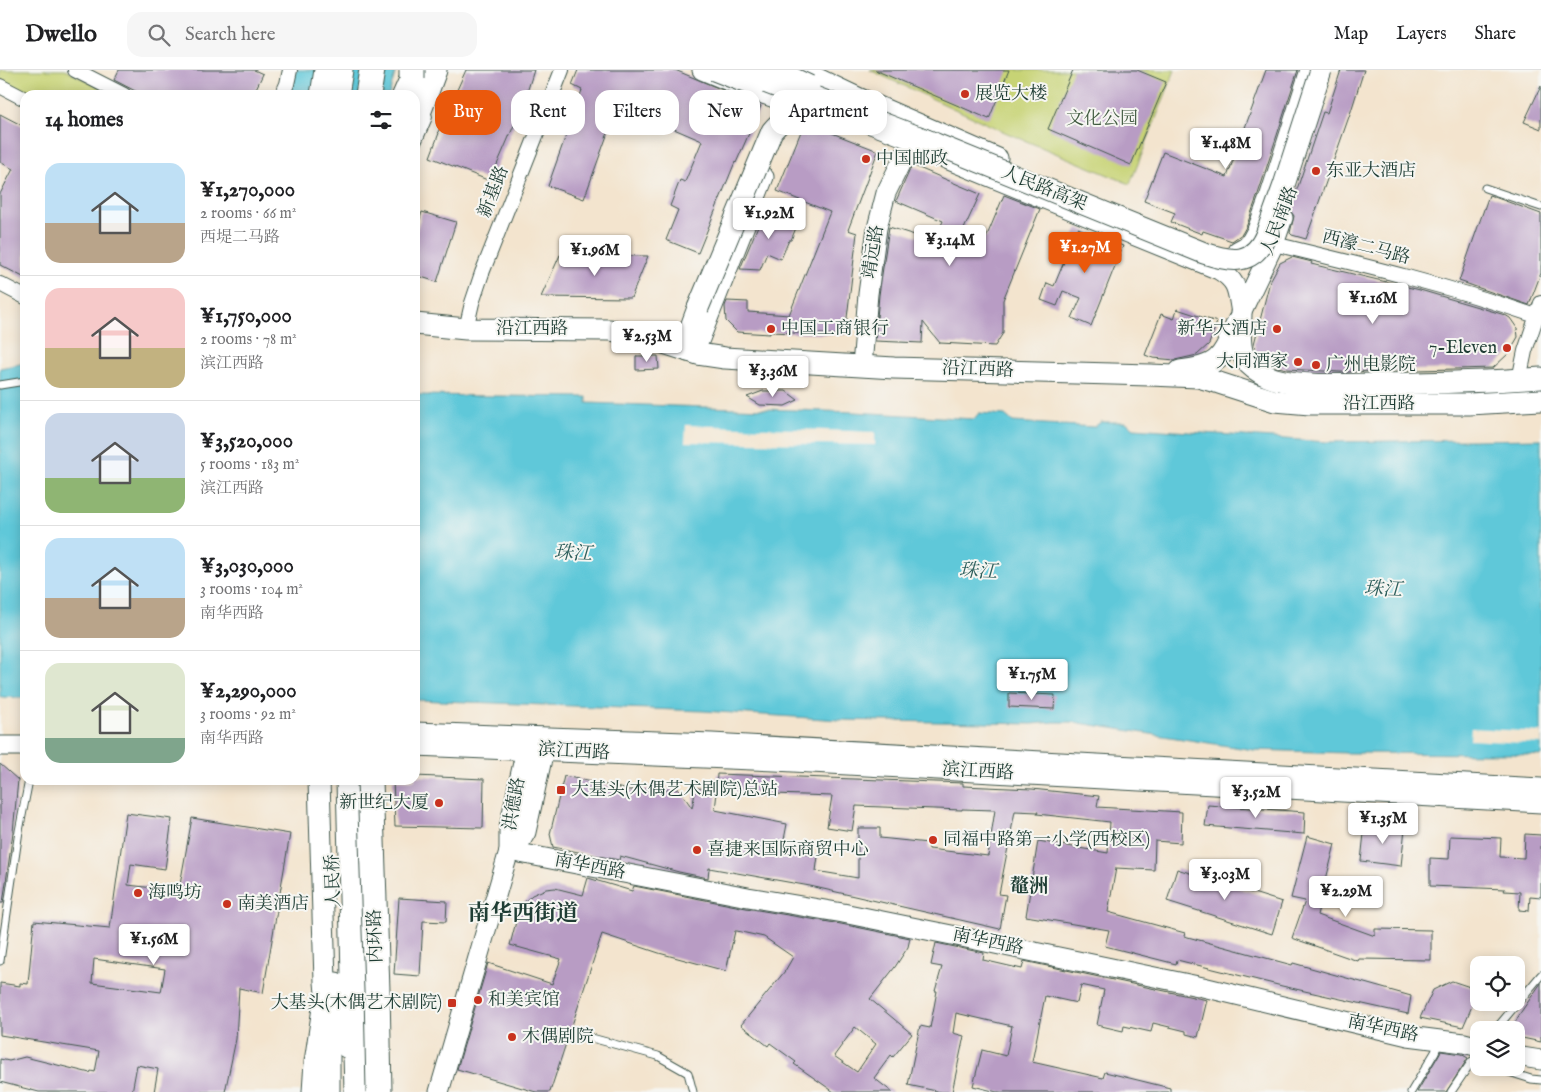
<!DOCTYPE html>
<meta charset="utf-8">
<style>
:root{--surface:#fff;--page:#f6f6f6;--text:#202124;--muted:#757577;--line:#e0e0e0;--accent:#ea580c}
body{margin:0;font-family:"IM FELL English","Noto Serif SC",serif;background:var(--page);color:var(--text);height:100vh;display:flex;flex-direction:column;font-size:19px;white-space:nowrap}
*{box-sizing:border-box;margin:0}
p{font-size:16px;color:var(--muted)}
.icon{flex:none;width:28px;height:28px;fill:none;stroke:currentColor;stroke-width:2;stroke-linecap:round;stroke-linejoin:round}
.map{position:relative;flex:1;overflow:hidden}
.sheet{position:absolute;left:20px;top:20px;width:400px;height:695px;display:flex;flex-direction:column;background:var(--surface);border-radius:15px;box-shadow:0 2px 12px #0003}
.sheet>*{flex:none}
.top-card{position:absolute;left:435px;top:20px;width:475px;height:45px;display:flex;gap:10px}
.buttons{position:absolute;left:1470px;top:886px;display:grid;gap:10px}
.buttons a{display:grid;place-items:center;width:55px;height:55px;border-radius:10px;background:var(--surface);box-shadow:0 2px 12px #0003;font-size:25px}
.price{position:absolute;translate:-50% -42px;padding:0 11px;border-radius:5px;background:#fff;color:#222;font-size:16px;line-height:32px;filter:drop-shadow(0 1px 2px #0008)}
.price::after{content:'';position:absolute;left:50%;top:30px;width:15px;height:11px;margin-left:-8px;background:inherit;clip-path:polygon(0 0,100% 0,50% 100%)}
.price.on{background:var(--accent);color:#fff}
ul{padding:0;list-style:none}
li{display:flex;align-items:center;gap:15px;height:125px;padding:0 25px}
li+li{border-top:1px solid var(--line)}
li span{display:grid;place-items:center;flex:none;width:140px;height:100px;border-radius:15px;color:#555}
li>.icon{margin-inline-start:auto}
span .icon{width:60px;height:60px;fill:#fffc;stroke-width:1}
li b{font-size:21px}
h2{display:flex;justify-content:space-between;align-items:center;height:60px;padding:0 25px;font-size:21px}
.chip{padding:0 18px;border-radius:15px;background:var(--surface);box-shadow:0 2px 12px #0003;font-size:18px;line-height:45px}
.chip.on{background:var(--accent);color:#fff}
header{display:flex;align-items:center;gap:30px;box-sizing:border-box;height:70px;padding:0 25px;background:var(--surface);border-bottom:1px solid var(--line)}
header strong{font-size:24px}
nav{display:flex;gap:28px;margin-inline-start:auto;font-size:18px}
.search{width:350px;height:45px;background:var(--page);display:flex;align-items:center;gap:12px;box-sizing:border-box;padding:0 18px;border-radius:15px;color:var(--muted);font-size:19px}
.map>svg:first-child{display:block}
</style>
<header>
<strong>Dwello</strong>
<div class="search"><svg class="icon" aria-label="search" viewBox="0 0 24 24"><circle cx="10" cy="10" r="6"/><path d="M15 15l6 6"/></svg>Search here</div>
<nav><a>Map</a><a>Layers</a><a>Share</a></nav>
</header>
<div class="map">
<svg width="1541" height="1022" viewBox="0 0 1541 1022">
<rect width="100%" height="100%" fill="#f6f6f2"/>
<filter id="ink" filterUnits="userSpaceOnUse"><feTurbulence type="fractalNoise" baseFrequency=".02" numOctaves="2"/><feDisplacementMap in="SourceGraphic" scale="10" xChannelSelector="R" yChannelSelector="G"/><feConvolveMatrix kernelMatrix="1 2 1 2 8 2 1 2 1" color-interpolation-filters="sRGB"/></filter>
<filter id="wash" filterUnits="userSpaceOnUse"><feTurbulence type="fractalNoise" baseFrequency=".0096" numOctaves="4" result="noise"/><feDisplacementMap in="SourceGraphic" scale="20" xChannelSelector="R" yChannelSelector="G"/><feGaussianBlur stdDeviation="1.12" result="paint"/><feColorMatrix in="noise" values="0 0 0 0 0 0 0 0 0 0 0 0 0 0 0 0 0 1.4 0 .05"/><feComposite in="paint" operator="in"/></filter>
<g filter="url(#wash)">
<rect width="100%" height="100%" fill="#f3e4ce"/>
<g fill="#c7d374" stroke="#738854">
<path d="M 0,0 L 65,0 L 115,25 L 28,25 L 0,10 Z"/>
<path d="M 870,0 L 1175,0 L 1130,114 L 1007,63 Z"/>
</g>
<g fill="#5fc8d9" stroke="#3f8286">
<path d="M 296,0 L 396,0 L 389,25 L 288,25 Z"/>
<path d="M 25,293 L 25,628 L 0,627 L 0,298 Z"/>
<path d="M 415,325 L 587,327 L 587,333 L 854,342 L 974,349 L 979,343 L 1005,345 L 1013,352 L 1094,357 L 1101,352 L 1126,352 L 1134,358 L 1327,372 L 1541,369 L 1541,686 L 1512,684 L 1347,683 L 1254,680 L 1073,652 L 1054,652 L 1032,654 L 840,650 L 703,641 L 415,630 Z"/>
</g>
<g fill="#f3e4ce">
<path d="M 686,355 L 875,362 L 875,375 L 685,372 Z"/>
<path d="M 1471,658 L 1541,662 L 1541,674 L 1470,670 Z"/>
</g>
<g id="blocks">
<g fill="#b89cc4" fill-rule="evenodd">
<path d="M 119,0 L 254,0 L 263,4 L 253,25 L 143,25 L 114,10 Z"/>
<path d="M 466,0 L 534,0 L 524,32 L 490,111 L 430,87 L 439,63 L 438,62 Z"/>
<path d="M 578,0 L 675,0 L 761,36 L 736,93 L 735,92 L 698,183 L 666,170 L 678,140 L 670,136 L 680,110 L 685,112 L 702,71 L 618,35 L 584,129 L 548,116 L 582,20 L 572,15 Z"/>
<path d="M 875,0 L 1009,0 L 989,49 Z"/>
<path d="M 1073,0 L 1137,0 L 1166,12 L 1131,95 L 1048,59 Z"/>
<path d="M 1266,0 L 1298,0 L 1258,124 L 1247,155 L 1242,164 L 1232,171 L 1203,161 L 1202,164 L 1171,152 L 1175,143 L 1144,131 L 1163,82 L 1227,107 Z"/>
<path d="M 1341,0 L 1364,0 L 1351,41 L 1306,169 L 1292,165 L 1290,163 L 1294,146 L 1290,140 L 1323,42 L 1327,43 Z"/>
<path d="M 1541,16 L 1541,59 L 1524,52 Z"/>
<path d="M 0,44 L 25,57 L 25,208 L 0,195 L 0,124 L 13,99 L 0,92 Z"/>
<path d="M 804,54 L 809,54 L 878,81 L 848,160 L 857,163 L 845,265 L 770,262 L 770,264 L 737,262 L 726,251 L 725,236 L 727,231 L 748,232 L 748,242 L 789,245 L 830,142 L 777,121 Z"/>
<path d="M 912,95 L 980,124 L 964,159 L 986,168 L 1004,125 L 1040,139 L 1003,230 L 1003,263 L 995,276 L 940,273 L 923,252 L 922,273 L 875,271 L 879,225 L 889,157 L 934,171 L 943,151 L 896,131 Z"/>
<path d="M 1489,125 L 1541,144 L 1541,203 L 1529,235 L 1459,211 Z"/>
<path d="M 765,139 L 798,153 L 791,170 L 789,170 L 781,189 L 767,183 L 760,200 L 740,199 Z"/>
<path d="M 422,142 L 456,152 L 437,212 L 415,205 L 415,165 Z"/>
<path d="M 1078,158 L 1123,176 L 1091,256 L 1072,248 L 1081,228 L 1063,221 L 1057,236 L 1041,230 L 1047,213 L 1054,216 Z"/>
<path d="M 560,185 L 648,186 L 631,228 L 541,227 Z"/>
<path d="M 1292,187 L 1312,192 L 1311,194 L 1420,220 L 1505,245 L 1510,248 L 1517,258 L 1518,267 L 1508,284 L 1493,298 L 1341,302 L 1287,299 L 1278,297 L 1260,287 L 1256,283 L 1254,274 L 1270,211 L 1280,193 Z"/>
<path d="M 1177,239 L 1217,252 L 1209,274 L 1197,285 L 1175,290 L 1153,288 L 1145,285 L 1161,244 L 1174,249 Z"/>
<path d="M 636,286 L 658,286 L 659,299 L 636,300 Z"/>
<path d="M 763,321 L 786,321 L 798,330 L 785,336 L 760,335 L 747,327 Z"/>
<path d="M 1009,623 L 1055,625 L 1054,639 L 1009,637 Z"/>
<path d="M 0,694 L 18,710 L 13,762 L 3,833 L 0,833 Z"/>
<path d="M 717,704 L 963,713 L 963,716 L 1032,719 L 1099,726 L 1097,737 L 1182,742 L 1181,773 L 1155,771 L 1154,800 L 1116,798 L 1108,842 L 1185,863 L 1184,866 L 1292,895 L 1293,893 L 1411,926 L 1408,944 L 1282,916 L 1177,890 L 1176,894 L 1105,876 L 1109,860 L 1026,846 L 1038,771 L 1108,783 L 1110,752 L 1037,744 L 1038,742 L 1015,741 L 999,824 L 1006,825 L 1000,859 L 810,816 L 709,798 L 708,808 L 679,802 L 620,786 L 619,790 L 553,777 L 550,764 L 564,706 L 629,720 L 679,719 L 692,738 L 696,718 L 716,719 ZM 717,722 L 832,726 L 827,757 L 852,761 L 856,736 L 962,740 L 962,739 L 995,740 L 988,786 L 929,779 L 928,773 L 880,768 L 880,758 L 858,758 L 858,808 L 816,801 L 818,786 L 782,780 L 787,754 L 715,740 Z"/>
<path d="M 415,706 L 484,709 L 483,758 L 395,756 L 393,710 L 415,710 Z"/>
<path d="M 1208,735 L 1305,742 L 1304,764 L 1205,756 Z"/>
<path d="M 126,743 L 172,749 L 165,799 L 131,794 L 128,815 L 162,819 L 161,824 L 178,826 L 192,748 L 290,764 L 263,923 L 239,918 L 236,969 L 225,1022 L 154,1022 L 158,999 L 137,995 L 132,1022 L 39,1022 L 0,1012 L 0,989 L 9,991 L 25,987 L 90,1003 L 91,1001 L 95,1002 L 99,981 L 0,965 L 0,913 L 20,916 L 20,913 L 28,914 L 34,851 L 110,858 ZM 94,889 L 165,899 L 161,922 L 92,913 Z"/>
<path d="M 1365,754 L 1405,758 L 1401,796 L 1361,791 Z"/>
<path d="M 1525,764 L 1541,765 L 1541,827 L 1530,826 L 1529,841 L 1519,840 L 1520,822 L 1504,821 L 1505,819 L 1430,816 L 1430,788 L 1449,789 L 1450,766 L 1501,768 L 1500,787 L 1524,788 Z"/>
<path d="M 1307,766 L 1335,774 L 1317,845 L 1375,866 L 1375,859 L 1431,860 L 1431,890 L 1359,889 L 1358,891 L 1292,868 L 1305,831 L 1291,828 Z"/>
<path d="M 1177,799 L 1282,832 L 1272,864 L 1167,831 Z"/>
<path d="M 588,808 L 632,821 L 634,816 L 746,838 L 841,854 L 910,868 L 908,877 L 895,897 L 870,929 L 912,964 L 893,987 L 891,985 L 874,1008 L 892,1022 L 834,1022 L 794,994 L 796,992 L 770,973 L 768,976 L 741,955 L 785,901 L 793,887 L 764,867 L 737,861 L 735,861 L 726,901 L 659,883 L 602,864 L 550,1022 L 536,1022 L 457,999 L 488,893 L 552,914 L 561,889 L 510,875 L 520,836 L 532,825 L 546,819 L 555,818 L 583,825 ZM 855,957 L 876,974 L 857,1002 L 834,986 Z"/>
<path d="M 399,828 L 447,831 L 446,852 L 423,851 L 420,906 L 394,904 Z"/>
<path d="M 936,873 L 984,883 L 983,890 L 1022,899 L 1024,891 L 1207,930 L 1198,967 L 1186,964 L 1186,961 L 1153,953 L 1151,962 L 1124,956 L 1123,961 L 1097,955 L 1104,920 L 1081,915 L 1077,933 L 1045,926 L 1032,992 L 1103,1008 L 1105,1002 L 1170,1018 L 1170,1022 L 997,1022 L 973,1016 L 982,980 L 1006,986 L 1012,956 L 956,943 L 953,963 L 964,966 L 952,1022 L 941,1022 L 908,1015 L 920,956 L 930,958 L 937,921 L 935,921 L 942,897 L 931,895 Z"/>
<path d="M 1452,911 L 1479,920 L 1463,957 L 1420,948 L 1433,920 Z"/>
<path d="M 1541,913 L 1541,972 L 1518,967 L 1516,960 L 1514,960 L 1512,958 L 1521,942 Z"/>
<path d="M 1441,981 L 1461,984 L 1468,988 L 1446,1022 L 1417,1022 Z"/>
</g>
</g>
</g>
<g filter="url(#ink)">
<use href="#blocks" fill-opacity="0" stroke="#3f564b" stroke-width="1"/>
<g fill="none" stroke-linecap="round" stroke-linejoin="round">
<g stroke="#3f564b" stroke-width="9">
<g id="lane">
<path d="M 1485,118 L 1541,137"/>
<path d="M 0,315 L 25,311"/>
<path d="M 0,891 L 19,761 L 29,710"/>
<path d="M 1495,960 L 1541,905"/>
<path d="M 588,967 L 658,986 L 688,1003 L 693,1022"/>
<path d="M 1496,998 L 1531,1009 L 1541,1010"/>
<path d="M 1411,1022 L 1435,982 L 1439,972"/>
<path d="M 1451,1022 L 1472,991 L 1479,993"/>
</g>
</g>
<g stroke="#3f564b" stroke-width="16">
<g id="street">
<path d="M 75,0 L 124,25"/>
<path d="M 0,16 L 25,29"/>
<path d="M 282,25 L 287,14 L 290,0"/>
<path d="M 415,70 L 425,47"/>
<path d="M 1274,174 C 1362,195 1450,216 1536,246"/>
<path d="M 0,214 L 25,227"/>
<path d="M 466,259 L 472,233 L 482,203 L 562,0"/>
<path d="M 1519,310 L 1525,281 L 1541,233"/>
</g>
</g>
<g stroke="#3f564b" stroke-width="21">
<g id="secondary">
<path d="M 702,0 L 738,15 L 814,42"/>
<path d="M 801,0 L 860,28 L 998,88"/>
<path d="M 402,25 L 413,0"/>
<path d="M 934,84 L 1219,200 C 1239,212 1237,222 1241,243"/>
<path d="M 1237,181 L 1246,176 L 1251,171 L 1257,160 L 1270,125 L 1310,0"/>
<path d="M 1241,243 L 1274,174 L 1283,148"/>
<path d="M 688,281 L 700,269 L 764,107"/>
<path d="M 862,296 L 868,224 L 877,158 L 886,123 L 910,74"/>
<path d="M 415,662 L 712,673 L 1541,718"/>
<path d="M 0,676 L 25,676"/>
<path d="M 415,676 L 775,691 L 1541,733"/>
<path d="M 509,781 L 748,827 L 843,843 L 976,870 L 1203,917 L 1408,966 L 1464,973 L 1479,977"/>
<path d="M 509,781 L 520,772 L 526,762 L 544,680 L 538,669"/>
<path d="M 336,912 L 346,978"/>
<path d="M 1516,986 L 1541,990"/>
<path d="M 312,1022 L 314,992 L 322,938"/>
<path d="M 439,1022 L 509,781 L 509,758 L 517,720 L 526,679 L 533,671"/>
</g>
</g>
<g stroke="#3f564b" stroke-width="23">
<g id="primary">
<path d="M 321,25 L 325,0"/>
<path d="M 338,25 L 342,0"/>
<path d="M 1241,243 C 1241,259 1237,282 1249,294 C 1256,301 1266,306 1275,309 C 1305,317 1347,314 1378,314 C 1432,313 1487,312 1541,308"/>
<path d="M 415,254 L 466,259 L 610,260 L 642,266 L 698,284 L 725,288 L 894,298 L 1150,305 L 1198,307 L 1219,313 L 1275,331 L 1310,334 L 1469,334 L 1541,330"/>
<path d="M 688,281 L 688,265 L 698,238"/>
<path d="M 1180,301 C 1222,296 1222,287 1238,251"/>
<path d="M 319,710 L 325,912 L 329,956 L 329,1022"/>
</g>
</g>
<g stroke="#3f564b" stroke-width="27">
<g id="highway">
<path d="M 368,25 L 372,0"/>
<path d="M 415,51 L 434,0"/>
<path d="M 349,710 L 357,1022"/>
</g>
</g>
<use href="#lane" stroke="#fff" stroke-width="7"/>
<use href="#street" stroke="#fff" stroke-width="14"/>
<use href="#secondary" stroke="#fff" stroke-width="19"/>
<use href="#primary" stroke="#fff" stroke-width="21"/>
<use href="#highway" stroke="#fff" stroke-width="25"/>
<g stroke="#3f564b" stroke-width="23" stroke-linecap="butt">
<g id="primary-bridge">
<path d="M 714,0 L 755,16"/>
<path d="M 775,0 L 809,16"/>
<path d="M 916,66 L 1204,183 C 1231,192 1253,196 1266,165 L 1284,115 L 1321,0"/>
<path d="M 698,238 L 772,61 C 793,36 811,40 840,45"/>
</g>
</g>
<g stroke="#3f564b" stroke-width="27" stroke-linecap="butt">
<g id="highway-bridge">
<path d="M 412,0 L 412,9"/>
<path d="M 739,0 L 931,74"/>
<path d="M 370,710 L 377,921 L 379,1022"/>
</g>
</g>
<use href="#primary-bridge" stroke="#fff" stroke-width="21"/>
<use href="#highway-bridge" stroke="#fff" stroke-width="25"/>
</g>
</g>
<g fill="#c8321e" stroke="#f6f6f2" stroke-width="2">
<circle cx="965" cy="24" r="5"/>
<circle cx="866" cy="89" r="5"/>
<circle cx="1316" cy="101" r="5"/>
<circle cx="771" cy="259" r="5"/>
<circle cx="1277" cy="259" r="5"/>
<circle cx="1507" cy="278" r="5"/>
<circle cx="1298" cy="292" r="5"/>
<circle cx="1316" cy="295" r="5"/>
<rect x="556" y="715" width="10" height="10" rx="2.5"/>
<circle cx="439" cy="733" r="5"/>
<circle cx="933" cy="770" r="5"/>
<circle cx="697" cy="780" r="5"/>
<circle cx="138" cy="823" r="5"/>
<circle cx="227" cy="834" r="5"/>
<circle cx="478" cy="930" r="5"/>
<rect x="447" y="928" width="10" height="10" rx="2.5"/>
<circle cx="512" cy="967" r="5"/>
</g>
<g text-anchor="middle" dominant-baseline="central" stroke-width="4" stroke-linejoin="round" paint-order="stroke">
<g font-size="18" fill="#1f3d34" stroke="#f6f6f2" text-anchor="start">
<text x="975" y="24">展览大楼</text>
<text x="876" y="89">中国邮政</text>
<text x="1326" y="101">东亚大酒店</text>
<text x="781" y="259">中国工商银行</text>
<text x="1267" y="259" text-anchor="end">新华大酒店</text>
<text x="1497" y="278" text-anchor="end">7-Eleven</text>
<text x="1288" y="292" text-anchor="end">大同酒家</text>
<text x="1326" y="295">广州电影院</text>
<text x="571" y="720">大基头(木偶艺术剧院)总站</text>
<text x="429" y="733" text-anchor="end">新世纪大厦</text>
<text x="943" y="770">同福中路第一小学(西校区)</text>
<text x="707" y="780">喜捷来国际商贸中心</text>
<text x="148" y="823">海鸣坊</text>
<text x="237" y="834">南美酒店</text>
<text x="488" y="930">和美宾馆</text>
<text x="442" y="933" text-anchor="end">大基头(木偶艺术剧院)</text>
<text x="522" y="967">木偶剧院</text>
</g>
<g font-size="18" fill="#415b41" stroke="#f6f6f2">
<text x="1102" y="49">文化公园</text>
</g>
<g font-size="18" fill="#1f3d34" stroke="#f6f6f2">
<text transform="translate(1044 119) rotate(22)">人民路高架</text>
<text transform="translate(494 122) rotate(-69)">新基路</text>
<text transform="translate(1280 151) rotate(-69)">人民南路</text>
<text transform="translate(1366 178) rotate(14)">西濠二马路</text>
<text transform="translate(874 182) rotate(-81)">靖远路</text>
<text x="532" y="259">沿江西路</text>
<text transform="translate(978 300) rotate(2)">沿江西路</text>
<text x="1379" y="334">沿江西路</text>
<text transform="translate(574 682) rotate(3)">滨江西路</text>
<text transform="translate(978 702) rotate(3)">滨江西路</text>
<text transform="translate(515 734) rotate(-80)">洪德路</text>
<text transform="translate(590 797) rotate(11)">南华西路</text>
<text transform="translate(334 811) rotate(-92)">人民桥</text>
<text transform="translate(376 866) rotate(-92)">内环路</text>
<text transform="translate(988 872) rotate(12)">南华西路</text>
<text transform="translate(1383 959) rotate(12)">南华西路</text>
</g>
<g font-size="19" font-style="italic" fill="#2f605d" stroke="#f6f6f2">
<text transform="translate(573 484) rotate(2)">珠江</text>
<text transform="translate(978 502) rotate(2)">珠江</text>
<text transform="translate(1383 520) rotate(2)">珠江</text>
</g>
<g font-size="19" font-weight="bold" fill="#1f3d34" stroke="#f6f6f2">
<text x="1029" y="817">鼇洲</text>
</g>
<g font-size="22" font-weight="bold" fill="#1f3d34" stroke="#f6f6f2">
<text x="523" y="844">南华西街道</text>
</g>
</g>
</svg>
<div class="buttons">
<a><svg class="icon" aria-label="locate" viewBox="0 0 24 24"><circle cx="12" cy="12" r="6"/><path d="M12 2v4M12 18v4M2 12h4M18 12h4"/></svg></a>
<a><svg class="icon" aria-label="layers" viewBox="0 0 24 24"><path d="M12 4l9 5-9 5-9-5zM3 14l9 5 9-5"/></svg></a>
</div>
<b class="price" style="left:1226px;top:100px">¥1.48M</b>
<b class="price" style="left:769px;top:170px">¥1.92M</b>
<b class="price" style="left:950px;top:197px">¥3.14M</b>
<b class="price on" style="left:1085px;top:204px">¥1.27M</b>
<b class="price" style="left:595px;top:207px">¥1.96M</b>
<b class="price" style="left:1373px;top:255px">¥1.16M</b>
<b class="price" style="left:647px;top:293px">¥2.53M</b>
<b class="price" style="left:773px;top:328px">¥3.36M</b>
<b class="price" style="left:1032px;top:631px">¥1.75M</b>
<b class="price" style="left:1256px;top:749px">¥3.52M</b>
<b class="price" style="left:1383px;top:775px">¥1.35M</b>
<b class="price" style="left:1225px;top:831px">¥3.03M</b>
<b class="price" style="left:1346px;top:848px">¥2.29M</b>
<b class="price" style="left:154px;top:896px">¥1.56M</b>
<div class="top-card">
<a class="chip on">Buy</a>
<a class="chip">Rent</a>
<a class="chip">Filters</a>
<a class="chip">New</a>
<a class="chip">Apartment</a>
</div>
<section class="sheet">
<h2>14 homes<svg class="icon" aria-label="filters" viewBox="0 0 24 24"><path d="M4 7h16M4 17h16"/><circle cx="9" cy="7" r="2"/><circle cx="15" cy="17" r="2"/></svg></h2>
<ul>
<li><span style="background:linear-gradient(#bfe0f5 60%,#b9a48a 0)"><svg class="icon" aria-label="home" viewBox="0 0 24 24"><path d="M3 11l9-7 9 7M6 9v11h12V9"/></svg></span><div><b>¥1,270,000</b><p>2 rooms · 66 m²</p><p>西堤二马路</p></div></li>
<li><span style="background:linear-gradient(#f6c9c9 60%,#c2b280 0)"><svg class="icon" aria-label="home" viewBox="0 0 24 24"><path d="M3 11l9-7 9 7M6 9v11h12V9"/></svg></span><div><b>¥1,750,000</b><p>2 rooms · 78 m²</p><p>滨江西路</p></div></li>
<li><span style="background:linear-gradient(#c9d6e8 65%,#8fb573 0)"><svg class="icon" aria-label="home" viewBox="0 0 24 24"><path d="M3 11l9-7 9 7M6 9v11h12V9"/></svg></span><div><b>¥3,520,000</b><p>5 rooms · 183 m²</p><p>滨江西路</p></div></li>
<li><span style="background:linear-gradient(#bfe0f5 60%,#b9a48a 0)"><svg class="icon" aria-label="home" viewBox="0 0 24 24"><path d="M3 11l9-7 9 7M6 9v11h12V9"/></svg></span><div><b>¥3,030,000</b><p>3 rooms · 104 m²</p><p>南华西路</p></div></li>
<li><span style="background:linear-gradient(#dfe7d0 75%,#7fa58c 0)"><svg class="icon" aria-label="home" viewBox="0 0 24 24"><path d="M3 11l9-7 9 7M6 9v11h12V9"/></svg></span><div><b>¥2,290,000</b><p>3 rooms · 92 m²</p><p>南华西路</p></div></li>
</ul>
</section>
</div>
